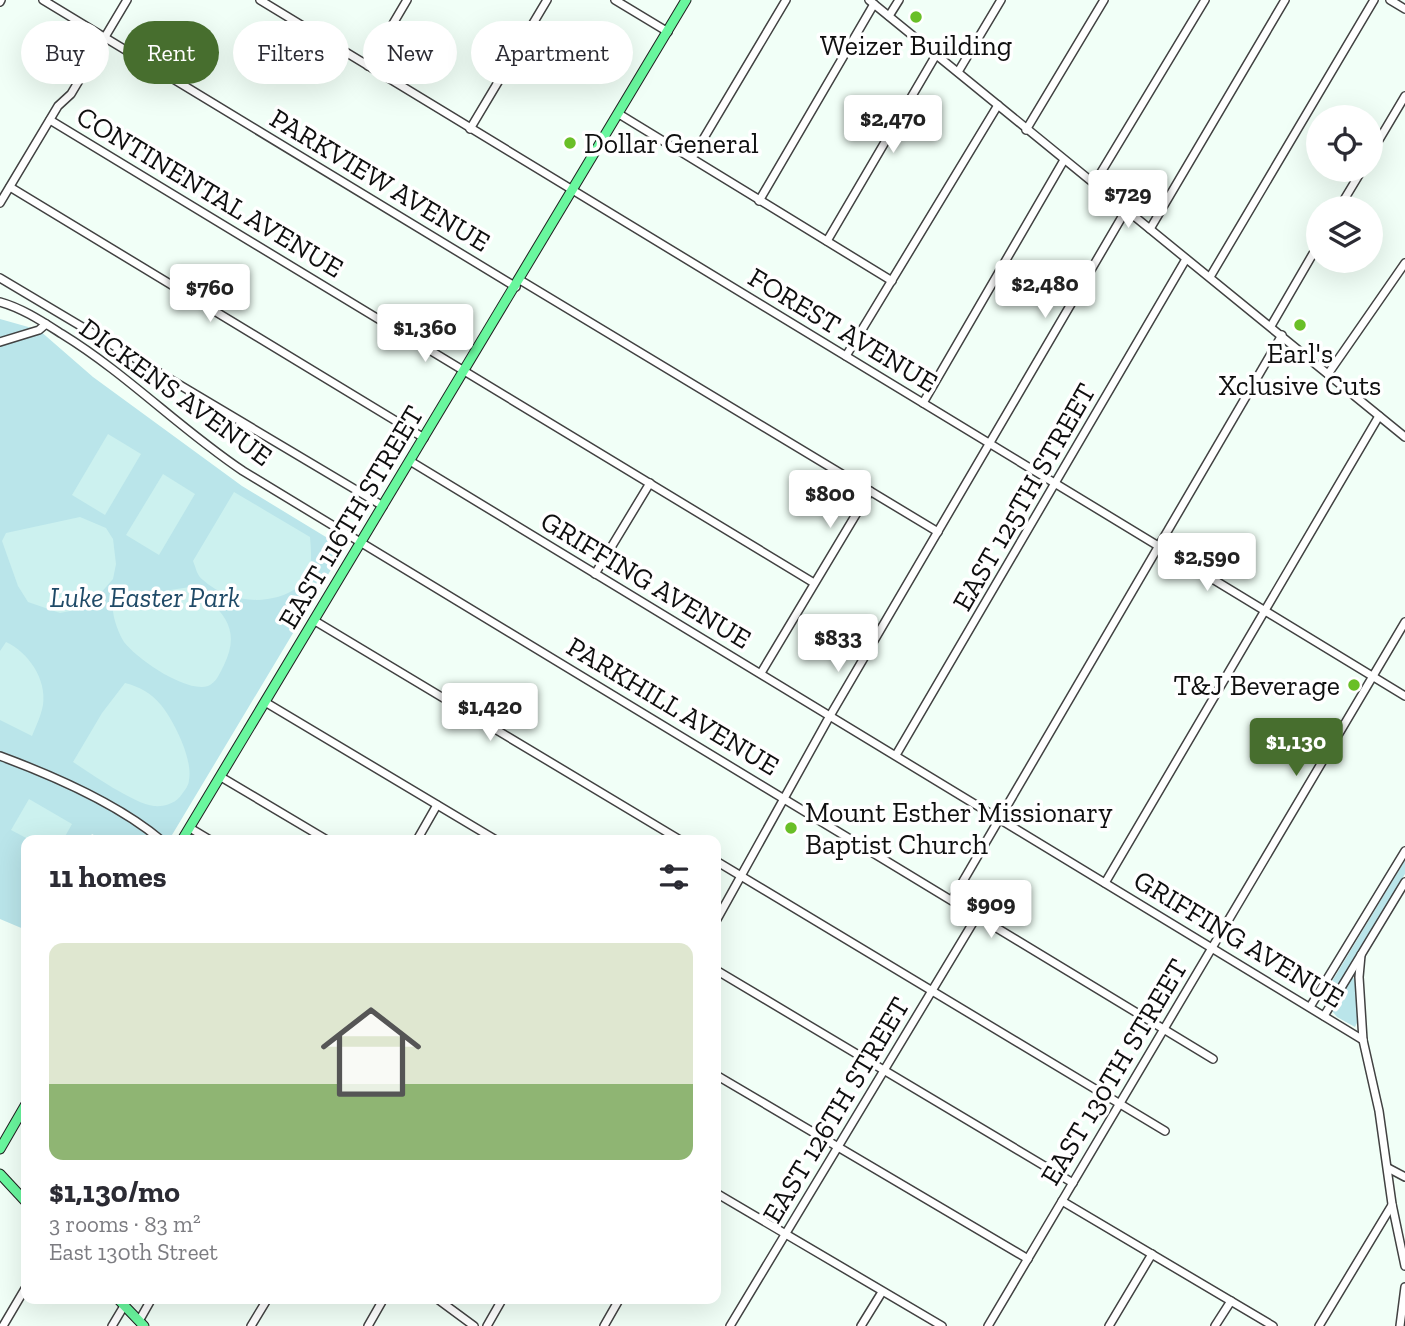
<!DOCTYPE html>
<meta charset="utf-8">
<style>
:root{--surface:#fff;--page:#f2f2f3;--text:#2b2b33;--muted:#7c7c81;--line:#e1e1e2;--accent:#476e2e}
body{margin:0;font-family:"Zilla Slab",serif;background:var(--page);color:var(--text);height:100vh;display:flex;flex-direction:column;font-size:26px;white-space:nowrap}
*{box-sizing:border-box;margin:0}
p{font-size:23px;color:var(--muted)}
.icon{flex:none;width:38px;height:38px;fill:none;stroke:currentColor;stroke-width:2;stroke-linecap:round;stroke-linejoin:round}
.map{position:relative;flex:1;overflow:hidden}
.panel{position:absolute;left:21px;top:835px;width:700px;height:469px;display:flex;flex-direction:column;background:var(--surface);border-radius:14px;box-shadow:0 7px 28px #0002}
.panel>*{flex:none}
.banner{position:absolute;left:21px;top:21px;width:700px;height:63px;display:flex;gap:14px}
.tools{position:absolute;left:1306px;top:105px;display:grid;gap:14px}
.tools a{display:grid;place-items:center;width:77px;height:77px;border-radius:50%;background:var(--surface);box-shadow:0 7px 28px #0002;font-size:35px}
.price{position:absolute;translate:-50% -60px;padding:0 16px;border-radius:7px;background:#fff;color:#222;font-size:23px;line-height:46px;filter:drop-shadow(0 2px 4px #0008)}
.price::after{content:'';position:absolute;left:50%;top:42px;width:21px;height:16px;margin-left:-10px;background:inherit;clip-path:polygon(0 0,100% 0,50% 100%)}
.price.selected{background:var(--accent);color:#fff}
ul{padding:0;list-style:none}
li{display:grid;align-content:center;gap:14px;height:371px;padding:0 28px}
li+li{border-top:2px solid var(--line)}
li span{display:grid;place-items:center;height:217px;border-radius:14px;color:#555}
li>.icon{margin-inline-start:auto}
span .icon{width:126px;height:126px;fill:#fffc;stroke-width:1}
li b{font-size:30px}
h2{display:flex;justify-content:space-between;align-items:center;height:84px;padding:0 28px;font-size:30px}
.pill{padding:0 24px;border-radius:32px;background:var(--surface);box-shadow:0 7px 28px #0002;font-size:24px;line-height:63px}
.pill.selected{background:var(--accent);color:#fff}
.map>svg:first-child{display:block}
</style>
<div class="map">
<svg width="1405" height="1326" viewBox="0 0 1405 1326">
<rect width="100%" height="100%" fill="#f1fff7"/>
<g fill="#bae5ea">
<path d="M 0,319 L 39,330 L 93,377 L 242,486 L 344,548 L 169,840 L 103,840 L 92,834 L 88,840 L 26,840 L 26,930 L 0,919 Z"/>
<path d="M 1405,860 L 1405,874 L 1328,1002 L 1324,1003 L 1322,998 Z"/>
<path d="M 1351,977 L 1355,979 L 1358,1021 L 1355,1027 L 1337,1017 L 1332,1011 Z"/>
</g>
<g fill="#ccf1ef">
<path d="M 108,434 L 141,454 L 105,515 L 72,495 Z"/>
<path d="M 163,474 L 195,494 L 159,555 L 126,535 Z"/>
<path d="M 234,492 L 310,537 C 311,550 313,567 306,579 C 305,582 300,585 298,587 C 271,607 228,603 203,580 C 197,576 196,568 193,561 Z"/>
<path d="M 80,517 L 106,528 L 113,539 L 116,564 L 113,579 L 92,603 L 75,610 L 60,613 L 28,602 L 18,586 L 2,541 L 6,533 Z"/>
<path d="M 190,587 C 220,607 243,627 224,665 C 220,673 216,683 208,686 C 186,693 137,659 124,642 C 119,634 114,621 113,611 L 117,603 L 125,597 Z"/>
<path d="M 6,642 C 28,652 47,679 43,705 C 41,716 36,726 32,736 L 0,720 L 0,651 Z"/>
<path d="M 125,683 C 140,687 151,693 161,705 C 174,721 193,759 189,780 C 189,785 185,790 182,794 C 177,803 164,807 154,806 C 134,804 90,773 73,762 L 102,713 Z"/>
<path d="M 29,799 L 72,824 L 63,840 L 30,840 L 11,830 Z"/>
</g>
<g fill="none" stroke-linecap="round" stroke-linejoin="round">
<g stroke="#424242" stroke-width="10">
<g id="minor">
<path d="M 43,0 L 516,287"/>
<path d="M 260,0 L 1405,696"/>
<path d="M 615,0 L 668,32"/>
<path d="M 869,0 L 1405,437"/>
<path d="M 1390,0 L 1405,9"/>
<path d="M 0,2 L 1,0"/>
<path d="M 889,16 L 899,0"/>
<path d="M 368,66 L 407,0"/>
<path d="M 958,72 L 1001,0"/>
<path d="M 619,114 L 892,281"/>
<path d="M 50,120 L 814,583"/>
<path d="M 470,129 L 547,0"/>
<path d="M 1026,130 L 1104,0"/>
<path d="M 1370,155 L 1405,96"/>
<path d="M 692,158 L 786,0"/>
<path d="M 1094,184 L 1205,0"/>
<path d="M 10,187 L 424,438"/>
<path d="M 759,201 L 874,4"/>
<path d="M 0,203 L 58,106 L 71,94 L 127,0"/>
<path d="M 1339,208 L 1362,170"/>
<path d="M 1150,229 L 1285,0"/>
<path d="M 827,241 L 936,55"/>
<path d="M 1210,277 L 1374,0"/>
<path d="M 0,278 L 383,506"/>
<path d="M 520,280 L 938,532"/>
<path d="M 0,302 C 22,308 43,322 62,334 C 127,374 180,429 243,471 L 1213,1059"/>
<path d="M 1271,326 L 1318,245"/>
<path d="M 0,342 L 39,330 L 46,324"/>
<path d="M 846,356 L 998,105"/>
<path d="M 1328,374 L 1405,263"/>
<path d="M 923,403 L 1064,160"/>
<path d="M 410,461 L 1363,1040"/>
<path d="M 595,574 L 650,483"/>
<path d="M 315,621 L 680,840"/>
<path d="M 761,673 L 870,491"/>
<path d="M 265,702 L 496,840"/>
<path d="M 896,755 L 1186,259"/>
<path d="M 0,756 C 54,776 117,803 161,840"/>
<path d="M 221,777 L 327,840"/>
<path d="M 190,828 L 210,840"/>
<path d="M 417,840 L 437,805"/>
<path d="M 716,861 L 1165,1131"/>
<path d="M 1105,883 L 1379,416"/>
<path d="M 952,900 L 1282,335"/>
<path d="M 716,921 L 827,721 L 1126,210"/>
<path d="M 1361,955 L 1359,977 L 1363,1040 L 1379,1111 L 1392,1204 L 1405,1266"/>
<path d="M 716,970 L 1073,1183"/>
<path d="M 1310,1007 L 1405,851"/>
<path d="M 1324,1016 L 1405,882"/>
<path d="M 716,1075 L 1028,1259"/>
<path d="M 1388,1168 L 1405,1177"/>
<path d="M 716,1193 L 942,1326"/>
<path d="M 1062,1201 L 1273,1326"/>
<path d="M 436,1298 L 474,1326"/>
<path d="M 139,1321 L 152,1298"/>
<path d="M 3,1326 L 26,1287"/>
<path d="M 112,1326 L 124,1306"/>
<path d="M 251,1326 L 268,1298"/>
<path d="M 368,1326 L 384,1298"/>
<path d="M 487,1326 L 503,1298"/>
<path d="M 604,1326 L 620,1298"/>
<path d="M 730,1326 L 977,916"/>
<path d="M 861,1326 L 882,1292"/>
<path d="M 988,1326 L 1405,622"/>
<path d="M 1109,1326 L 1152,1254"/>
<path d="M 1215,1326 L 1231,1301"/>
<path d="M 1319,1326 L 1392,1205"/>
<path d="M 1400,1326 L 1405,1287"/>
</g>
</g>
<g stroke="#202020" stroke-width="11">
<g id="major">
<path d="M 182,840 L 686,0"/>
<path d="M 0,1149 L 26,1104"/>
<path d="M 0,1174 L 26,1202"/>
<path d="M 117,1298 L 144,1326"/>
</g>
</g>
<use href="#minor" stroke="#fff" stroke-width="7"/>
<use href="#major" stroke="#69f79e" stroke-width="9"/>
</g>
<g fill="#69bf27" stroke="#fff" stroke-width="2.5">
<circle cx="916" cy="17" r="7"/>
<circle cx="570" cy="143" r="7"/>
<circle cx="1300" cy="325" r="7"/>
<circle cx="1354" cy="685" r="7"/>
<circle cx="791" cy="828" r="7"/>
</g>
<g text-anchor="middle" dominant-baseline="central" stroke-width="7" stroke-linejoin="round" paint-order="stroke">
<g font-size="28" fill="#0f0f0f" stroke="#fff">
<text x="916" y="45">Weizer Building</text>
<text x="584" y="143" text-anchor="start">Dollar General</text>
<text x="1300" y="353">Earl's<tspan x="1300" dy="32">Xclusive Cuts</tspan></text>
<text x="1340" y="685" text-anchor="end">T&amp;J Beverage</text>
<text x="805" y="812" text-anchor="start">Mount Esther Missionary<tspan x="805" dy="32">Baptist Church</tspan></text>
</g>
<g font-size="28" fill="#0f0f0f" stroke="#fff">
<text transform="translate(380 180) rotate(31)">PARKVIEW AVENUE</text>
<text transform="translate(210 192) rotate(31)">CONTINENTAL AVENUE</text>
<text transform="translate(843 330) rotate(31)">FOREST AVENUE</text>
<text transform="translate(176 392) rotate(36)">DICKENS AVENUE</text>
<text transform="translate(1024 497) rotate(-60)">EAST 125TH STREET</text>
<text transform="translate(351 517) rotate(-59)">EAST 116TH STREET</text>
<text transform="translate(646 580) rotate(31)">GRIFFING AVENUE</text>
<text transform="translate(673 706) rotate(31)">PARKHILL AVENUE</text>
<text transform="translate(1239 939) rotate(31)">GRIFFING AVENUE</text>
<text transform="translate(1114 1072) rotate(-59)">EAST 130TH STREET</text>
<text transform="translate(836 1110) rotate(-59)">EAST 126TH STREET</text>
</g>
<g font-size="28" font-style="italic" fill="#1f4a67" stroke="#fff">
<text x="145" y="597">Luke Easter Park</text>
</g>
</g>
</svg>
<div class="tools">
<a><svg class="icon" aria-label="locate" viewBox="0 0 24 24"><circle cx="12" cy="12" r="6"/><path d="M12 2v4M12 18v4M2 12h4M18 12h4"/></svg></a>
<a><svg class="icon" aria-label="layers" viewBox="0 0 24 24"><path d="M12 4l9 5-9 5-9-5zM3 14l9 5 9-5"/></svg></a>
</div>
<b class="price" style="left:893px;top:155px">$2,470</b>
<b class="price" style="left:1128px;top:230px">$729</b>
<b class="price" style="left:1045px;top:320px">$2,480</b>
<b class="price" style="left:210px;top:324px">$760</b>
<b class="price" style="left:425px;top:364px">$1,360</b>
<b class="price" style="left:830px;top:530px">$800</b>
<b class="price" style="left:1207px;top:593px">$2,590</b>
<b class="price" style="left:838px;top:674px">$833</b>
<b class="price" style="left:490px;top:743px">$1,420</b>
<b class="price selected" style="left:1296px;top:778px">$1,130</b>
<b class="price" style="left:991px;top:940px">$909</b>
<div class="banner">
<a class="pill">Buy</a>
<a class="pill selected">Rent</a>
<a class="pill">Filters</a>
<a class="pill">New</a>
<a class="pill">Apartment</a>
</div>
<section class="panel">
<h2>11 homes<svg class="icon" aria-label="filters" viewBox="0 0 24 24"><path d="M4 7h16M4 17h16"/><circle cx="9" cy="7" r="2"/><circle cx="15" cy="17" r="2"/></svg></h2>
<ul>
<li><span style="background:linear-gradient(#dfe7d0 65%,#8fb573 0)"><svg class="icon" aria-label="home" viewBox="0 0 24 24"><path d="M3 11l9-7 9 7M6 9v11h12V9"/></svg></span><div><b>$1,130/mo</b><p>3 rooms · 83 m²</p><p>East 130th Street</p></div></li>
</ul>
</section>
</div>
